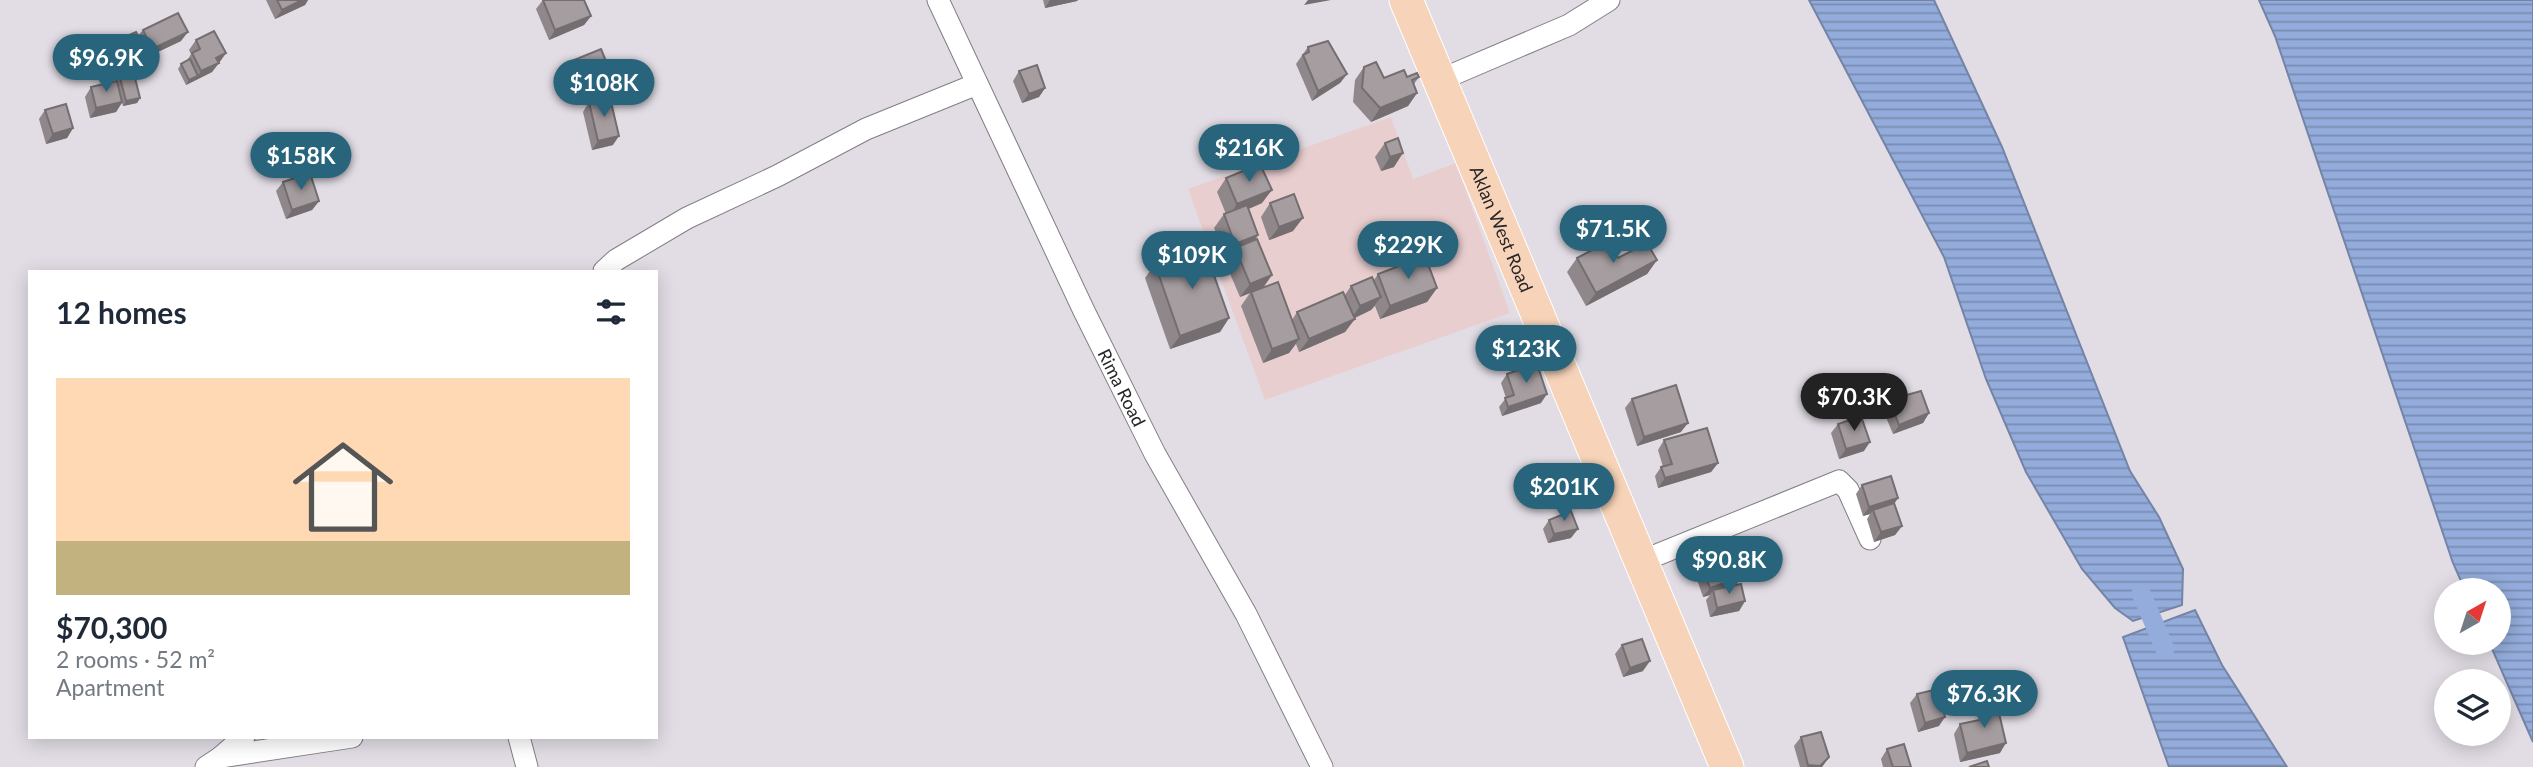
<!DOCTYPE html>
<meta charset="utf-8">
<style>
:root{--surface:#fff;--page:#f6f6f7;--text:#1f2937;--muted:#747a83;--line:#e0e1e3;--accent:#28657c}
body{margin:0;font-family:Lato,sans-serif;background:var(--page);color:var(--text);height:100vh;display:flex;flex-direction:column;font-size:26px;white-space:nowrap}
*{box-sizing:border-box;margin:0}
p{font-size:23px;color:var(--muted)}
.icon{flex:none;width:38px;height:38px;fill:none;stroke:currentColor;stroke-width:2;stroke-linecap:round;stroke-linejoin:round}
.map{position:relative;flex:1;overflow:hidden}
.details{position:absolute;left:28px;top:270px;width:630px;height:469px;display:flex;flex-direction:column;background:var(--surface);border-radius:0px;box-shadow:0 4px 18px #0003}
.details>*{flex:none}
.needle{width:46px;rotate:39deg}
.fabs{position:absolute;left:2434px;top:578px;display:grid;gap:14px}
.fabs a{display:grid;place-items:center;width:77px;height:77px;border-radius:50%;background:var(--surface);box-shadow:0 4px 18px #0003;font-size:35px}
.price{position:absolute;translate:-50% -60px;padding:0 16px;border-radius:24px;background:var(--accent);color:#fff;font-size:23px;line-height:46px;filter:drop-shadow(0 2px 4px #0008)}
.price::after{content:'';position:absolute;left:50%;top:42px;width:21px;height:16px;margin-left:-10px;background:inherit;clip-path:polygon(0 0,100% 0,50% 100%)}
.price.selected{background:#222;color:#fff}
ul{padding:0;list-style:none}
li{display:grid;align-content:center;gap:14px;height:371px;padding:0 28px}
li+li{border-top:2px solid var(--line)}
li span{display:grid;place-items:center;height:217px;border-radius:0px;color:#555}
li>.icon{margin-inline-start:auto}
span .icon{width:126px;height:126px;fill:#fffc;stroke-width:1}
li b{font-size:30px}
h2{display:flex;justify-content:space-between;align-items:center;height:84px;padding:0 28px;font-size:30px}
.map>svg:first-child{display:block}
</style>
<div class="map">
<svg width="2533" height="767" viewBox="0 0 2533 767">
<defs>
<pattern id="water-rules" width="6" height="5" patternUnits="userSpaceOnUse" patternTransform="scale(1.75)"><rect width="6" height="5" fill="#94acdb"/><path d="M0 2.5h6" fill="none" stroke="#798cb2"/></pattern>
</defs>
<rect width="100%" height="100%" fill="#e2dde5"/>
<path fill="#e9cecf" d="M 1391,117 L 1413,179 L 1456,163 L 1510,313 L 1265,400 L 1188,189 Z"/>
<g fill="url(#water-rules)" stroke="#7484a6" stroke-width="2">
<path d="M 1809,0 L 1934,0 L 2002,147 L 2130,471 L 2159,517 L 2183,569 L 2182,605 L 2133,621 L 2115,608 L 2082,569 L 2026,472 L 1986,379 L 1944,257 Z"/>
<path d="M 2259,0 L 2533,0 L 2533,742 L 2489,642 L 2499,642 L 2499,590 L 2465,590 L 2453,563 L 2275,36 Z"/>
<path d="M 2195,610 L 2222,665 L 2287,767 L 2169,767 L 2123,637 Z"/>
</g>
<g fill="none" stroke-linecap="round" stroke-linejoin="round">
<path stroke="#94acdb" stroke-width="19" d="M 2141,593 L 2165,649"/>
<g stroke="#827e85" stroke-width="23">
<g id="street">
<path id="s1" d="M 938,0 L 1084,311 L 1155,454 L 1246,614 L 1322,767"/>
<path d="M 1440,80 L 1569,25 L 1609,0"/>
<path d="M 604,271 L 616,260 L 687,218 L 777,176 L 866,129 L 977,84"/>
<path d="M 1642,561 L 1839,481 L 1848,490 L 1870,539"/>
<path d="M 519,737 L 527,767"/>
<path d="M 221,757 L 352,737"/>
<path d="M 206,767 L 221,757 L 244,737"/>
</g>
</g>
<g stroke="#fff" stroke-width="35">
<g id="primary">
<path id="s2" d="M 1406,0 L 1727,767"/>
</g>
</g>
<use href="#street" stroke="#fff" stroke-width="21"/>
<use href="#primary" stroke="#f7d4b9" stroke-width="33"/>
</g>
<g fill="#8f878a">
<path d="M 266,0 L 308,0 L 305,5 L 275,19 Z"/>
<path d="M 543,0 L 591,16 L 584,25 L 549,40 L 536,9 Z"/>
<path d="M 1043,0 L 1078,0 L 1077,1 L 1045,8 Z"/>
<path d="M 143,30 L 181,41 L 145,58 L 144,55 L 140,62 L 123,70 L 113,49 L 120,39 L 138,36 Z"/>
<path d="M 196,40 L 226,53 L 212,72 L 186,85 L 178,69 L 181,64 L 187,61 L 191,54 L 189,50 Z"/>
<path d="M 1308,47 L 1347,74 L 1340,83 L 1312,101 L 1296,64 Z"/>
<path d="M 574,60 L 610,71 L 603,80 L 577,91 L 568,69 Z"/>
<path d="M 1364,67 L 1384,78 L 1419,77 L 1414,84 L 1417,93 L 1408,106 L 1371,122 L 1353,102 L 1355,80 Z"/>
<path d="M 1019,71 L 1045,88 L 1039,97 L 1022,103 L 1013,81 Z"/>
<path d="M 120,78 L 140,98 L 137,103 L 123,106 L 122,103 L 116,112 L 90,118 L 85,97 L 91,87 L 117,82 Z"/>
<path d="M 589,102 L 613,145 L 592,150 L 583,112 Z"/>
<path d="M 45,110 L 73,128 L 67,138 L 46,144 L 39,119 Z"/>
<path d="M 1385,143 L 1394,167 L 1381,171 L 1375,157 Z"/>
<path d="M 1226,178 L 1262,203 L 1248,209 L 1258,235 L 1254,241 L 1263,288 L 1292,320 L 1297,312 L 1345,295 L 1351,286 L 1374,280 L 1378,274 L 1437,288 L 1427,302 L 1380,319 L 1375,306 L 1371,310 L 1355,318 L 1345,332 L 1299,352 L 1296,344 L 1289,353 L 1263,363 L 1241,306 L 1250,293 L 1240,297 L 1225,262 L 1230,256 L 1226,257 L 1214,228 L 1224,214 L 1226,214 L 1217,192 Z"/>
<path d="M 283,182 L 319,201 L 312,210 L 286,219 L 276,191 Z"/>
<path d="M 1270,203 L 1293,231 L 1269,240 L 1261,217 Z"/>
<path d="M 1577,258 L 1618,258 L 1657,260 L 1647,274 L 1586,306 L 1567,272 Z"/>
<path d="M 1155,264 L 1229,318 L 1220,332 L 1170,349 L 1145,278 Z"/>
<path d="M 1508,342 L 1537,364 L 1541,403 L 1502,416 L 1499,407 L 1506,398 L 1501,383 L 1507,374 L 1512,372 L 1502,351 Z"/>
<path d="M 1632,399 L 1681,432 L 1637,446 L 1625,408 Z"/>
<path d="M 1889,400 L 1929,413 L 1923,423 L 1893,434 L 1883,410 Z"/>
<path d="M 1838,424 L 1864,451 L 1839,459 L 1831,433 Z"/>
<path d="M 1664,440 L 1718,463 L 1711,472 L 1658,488 L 1655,476 L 1661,467 L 1663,467 L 1658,450 Z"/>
<path d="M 1862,485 L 1898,498 L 1894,504 L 1902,526 L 1895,535 L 1874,542 L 1867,519 L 1870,514 L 1863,516 L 1856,494 Z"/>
<path d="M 1549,520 L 1571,538 L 1548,543 L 1543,529 Z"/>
<path d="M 1701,562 L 1736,585 L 1745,601 L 1739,611 L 1710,617 L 1706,600 L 1710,595 L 1703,597 L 1694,571 Z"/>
<path d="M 1622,645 L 1643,671 L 1623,677 L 1615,654 Z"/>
<path d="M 1917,694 L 1939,726 L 1918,732 L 1910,703 Z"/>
<path d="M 1984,699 L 2000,753 L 1960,762 L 1954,734 L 1960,724 L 1980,720 L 1978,708 Z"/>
<path d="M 1801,737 L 1829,757 L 1822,767 L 1800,767 L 1794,746 Z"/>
<path d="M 1887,749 L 1911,767 L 1883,767 L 1881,759 Z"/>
</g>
<g fill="#746e70">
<path d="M 302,0 L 308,0 L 305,5 L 275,19 L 282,10 Z"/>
<path d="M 1050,0 L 1078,0 L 1077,1 L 1045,8 Z"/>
<path d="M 1308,0 L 1331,0 L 1304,5 Z"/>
<path d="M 591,16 L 584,25 L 549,40 L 555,30 Z"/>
<path d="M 188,32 L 181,41 L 145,58 L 152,49 Z"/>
<path d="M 146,52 L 140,62 L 123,70 L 130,60 Z"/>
<path d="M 226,53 L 219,63 L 210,67 L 216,58 Z"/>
<path d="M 219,63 L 212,72 L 186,85 L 189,80 L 198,76 L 201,71 Z"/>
<path d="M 610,71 L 603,80 L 577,91 L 583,81 Z"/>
<path d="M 1347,74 L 1340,83 L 1312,101 L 1318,91 Z"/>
<path d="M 1045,88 L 1039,97 L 1022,103 L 1029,94 Z"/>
<path d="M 1417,93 L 1408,106 L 1371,122 L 1380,108 Z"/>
<path d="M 140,98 L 137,103 L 123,106 L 126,101 Z"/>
<path d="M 122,102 L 116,112 L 90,118 L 96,108 Z"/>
<path d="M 73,128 L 67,138 L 46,144 L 53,134 Z"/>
<path d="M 619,136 L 613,145 L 592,150 L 598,141 Z"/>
<path d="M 1403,153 L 1394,167 L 1381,171 L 1390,157 Z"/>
<path d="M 1272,190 L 1262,203 L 1228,218 L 1237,204 Z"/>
<path d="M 319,201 L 312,210 L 286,219 L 292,210 Z"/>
<path d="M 1303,218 L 1293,231 L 1269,240 L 1279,227 Z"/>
<path d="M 1258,235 L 1249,249 L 1235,248 L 1230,256 L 1226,257 L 1235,244 Z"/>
<path d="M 1657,260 L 1647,274 L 1586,306 L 1596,293 Z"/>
<path d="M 1272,275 L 1263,288 L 1240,297 L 1250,284 Z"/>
<path d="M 1437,288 L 1427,302 L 1380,319 L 1390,306 Z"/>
<path d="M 1381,297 L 1371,310 L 1350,320 L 1360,306 Z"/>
<path d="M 1229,318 L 1220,332 L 1170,349 L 1180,336 Z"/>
<path d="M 1355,319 L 1345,332 L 1299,352 L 1309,339 Z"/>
<path d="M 1299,339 L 1289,353 L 1263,363 L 1272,349 Z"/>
<path d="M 1542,357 L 1535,366 L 1512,373 L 1519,364 Z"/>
<path d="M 1547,394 L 1541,403 L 1502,416 L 1508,407 Z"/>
<path d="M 1929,413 L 1923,423 L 1893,434 L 1899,425 Z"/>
<path d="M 1688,423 L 1681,432 L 1637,446 L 1644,437 Z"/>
<path d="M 1870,442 L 1864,451 L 1839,459 L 1846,449 Z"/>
<path d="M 1718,463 L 1711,472 L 1658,488 L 1665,478 Z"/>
<path d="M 1898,498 L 1891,508 L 1873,510 L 1870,514 L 1863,516 L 1869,507 Z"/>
<path d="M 1902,526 L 1895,535 L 1874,542 L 1881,532 Z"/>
<path d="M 1578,529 L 1571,538 L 1548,543 L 1554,534 Z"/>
<path d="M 1742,577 L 1735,586 L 1713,590 L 1710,595 L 1703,597 L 1710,588 Z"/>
<path d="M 1745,601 L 1739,611 L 1710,617 L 1717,608 Z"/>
<path d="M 1650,661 L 1643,671 L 1623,677 L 1630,668 Z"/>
<path d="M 1945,717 L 1939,726 L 1918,732 L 1925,723 Z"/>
<path d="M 2006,743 L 2000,753 L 1960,762 L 1967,753 Z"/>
<path d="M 1829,757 L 1822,767 L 1807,767 L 1808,765 Z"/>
</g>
<g fill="#a69da0" stroke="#746e70" stroke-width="2">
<path d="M 277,0 L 302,0 L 282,10 Z"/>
<path d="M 543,0 L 584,0 L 591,16 L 555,30 Z"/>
<path d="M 178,13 L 188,32 L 152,49 L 143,30 Z"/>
<path d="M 214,31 L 226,53 L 216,58 L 219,63 L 201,71 L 192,53 L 200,49 L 196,40 Z"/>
<path d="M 136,32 L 146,52 L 130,60 L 120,39 Z"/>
<path d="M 1328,41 L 1347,74 L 1318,91 L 1303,55 L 1309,52 L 1308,47 Z"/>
<path d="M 601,49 L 610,71 L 583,81 L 574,60 Z"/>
<path d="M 190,59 L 198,76 L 189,80 L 181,64 Z"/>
<path d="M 1376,62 L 1384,78 L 1404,70 L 1407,77 L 1417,73 L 1419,77 L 1412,80 L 1417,93 L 1380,108 L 1362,88 L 1364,67 Z"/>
<path d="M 1037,65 L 1045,88 L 1029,94 L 1019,71 Z"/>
<path d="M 134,74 L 140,98 L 126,101 L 120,78 Z"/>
<path d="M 117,81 L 122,102 L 96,108 L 91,87 Z"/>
<path d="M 610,98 L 619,136 L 598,141 L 589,102 Z"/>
<path d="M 66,104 L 73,128 L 53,134 L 45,110 Z"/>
<path d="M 1398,138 L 1403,153 L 1390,157 L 1385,143 Z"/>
<path d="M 1260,164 L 1272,190 L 1237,204 L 1226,178 Z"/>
<path d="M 310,173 L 319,201 L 292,210 L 283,182 Z"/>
<path d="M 1294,194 L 1303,218 L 1279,227 L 1270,203 Z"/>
<path d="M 1247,205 L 1258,235 L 1235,244 L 1224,214 Z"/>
<path d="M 1257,239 L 1272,275 L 1250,284 L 1235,248 Z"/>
<path d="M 1609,241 L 1618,258 L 1647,243 L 1657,260 L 1596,293 L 1577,258 Z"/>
<path d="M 1204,247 L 1229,318 L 1180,336 L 1155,264 Z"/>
<path d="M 1425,256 L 1437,288 L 1390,306 L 1378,274 Z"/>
<path d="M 1372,277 L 1381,297 L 1360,306 L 1351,286 Z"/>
<path d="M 1278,282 L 1299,339 L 1272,349 L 1251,292 Z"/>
<path d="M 1343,292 L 1355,319 L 1309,339 L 1297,312 Z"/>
<path d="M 1533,334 L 1542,357 L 1519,364 L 1508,342 Z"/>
<path d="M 1537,364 L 1547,394 L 1508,407 L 1505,398 L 1514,395 L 1507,374 Z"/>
<path d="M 1676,385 L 1688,423 L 1644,437 L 1632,399 Z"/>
<path d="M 1921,391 L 1929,413 L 1899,425 L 1889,400 Z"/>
<path d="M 1861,416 L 1870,442 L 1846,449 L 1838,424 Z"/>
<path d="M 1707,428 L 1718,463 L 1665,478 L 1661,467 L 1672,464 L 1664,440 Z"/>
<path d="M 1891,476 L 1898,498 L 1869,507 L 1862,485 Z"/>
<path d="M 1894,503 L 1902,526 L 1881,532 L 1873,510 Z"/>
<path d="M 1571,511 L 1578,529 L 1554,534 L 1549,520 Z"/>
<path d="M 1733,551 L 1742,577 L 1710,588 L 1701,562 Z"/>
<path d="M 1741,584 L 1745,601 L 1717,608 L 1713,590 Z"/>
<path d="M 1642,639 L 1650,661 L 1630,668 L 1622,645 Z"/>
<path d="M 1938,689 L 1945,717 L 1925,723 L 1917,694 Z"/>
<path d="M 1995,696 L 2006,743 L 1967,753 L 1960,724 L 1989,718 L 1984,699 Z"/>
<path d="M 1821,732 L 1829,757 L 1820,766 L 1808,765 L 1801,737 Z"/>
<path d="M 1904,744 L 1911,767 L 1893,767 L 1887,749 Z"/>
<path d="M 1987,761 L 1989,767 L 1969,767 Z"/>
</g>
<g text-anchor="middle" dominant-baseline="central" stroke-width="7" stroke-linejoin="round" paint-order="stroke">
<g font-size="18" fill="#282629" stroke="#e2dde5">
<text stroke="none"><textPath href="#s2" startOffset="248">Aklan West Road</textPath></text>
<text stroke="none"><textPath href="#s1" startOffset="429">Rima Road</textPath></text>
</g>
</g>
</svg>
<div class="fabs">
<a><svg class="needle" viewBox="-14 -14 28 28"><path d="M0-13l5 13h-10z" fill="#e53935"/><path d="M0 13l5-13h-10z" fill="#747a83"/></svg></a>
<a><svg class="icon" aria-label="layers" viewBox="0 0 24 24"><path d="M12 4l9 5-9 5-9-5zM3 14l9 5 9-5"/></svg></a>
</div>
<b class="price" style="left:106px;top:94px">$96.9K</b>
<b class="price" style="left:604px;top:119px">$108K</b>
<b class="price" style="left:1249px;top:184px">$216K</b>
<b class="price" style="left:301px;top:192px">$158K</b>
<b class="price" style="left:1613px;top:265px">$71.5K</b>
<b class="price" style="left:1408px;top:281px">$229K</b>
<b class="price" style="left:1192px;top:291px">$109K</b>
<b class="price" style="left:1526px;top:385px">$123K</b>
<b class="price selected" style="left:1854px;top:433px">$70.3K</b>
<b class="price" style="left:1564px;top:523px">$201K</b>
<b class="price" style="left:1729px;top:596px">$90.8K</b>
<b class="price" style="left:1984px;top:730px">$76.3K</b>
<section class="details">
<h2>12 homes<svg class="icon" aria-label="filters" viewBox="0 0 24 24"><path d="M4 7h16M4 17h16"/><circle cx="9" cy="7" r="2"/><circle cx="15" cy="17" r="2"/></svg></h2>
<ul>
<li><span style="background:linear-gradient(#ffd9b3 75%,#c2b280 0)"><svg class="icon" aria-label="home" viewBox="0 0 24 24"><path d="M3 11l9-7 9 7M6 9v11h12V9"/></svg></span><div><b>$70,300</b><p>2 rooms · 52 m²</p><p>Apartment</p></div></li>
</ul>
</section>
</div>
